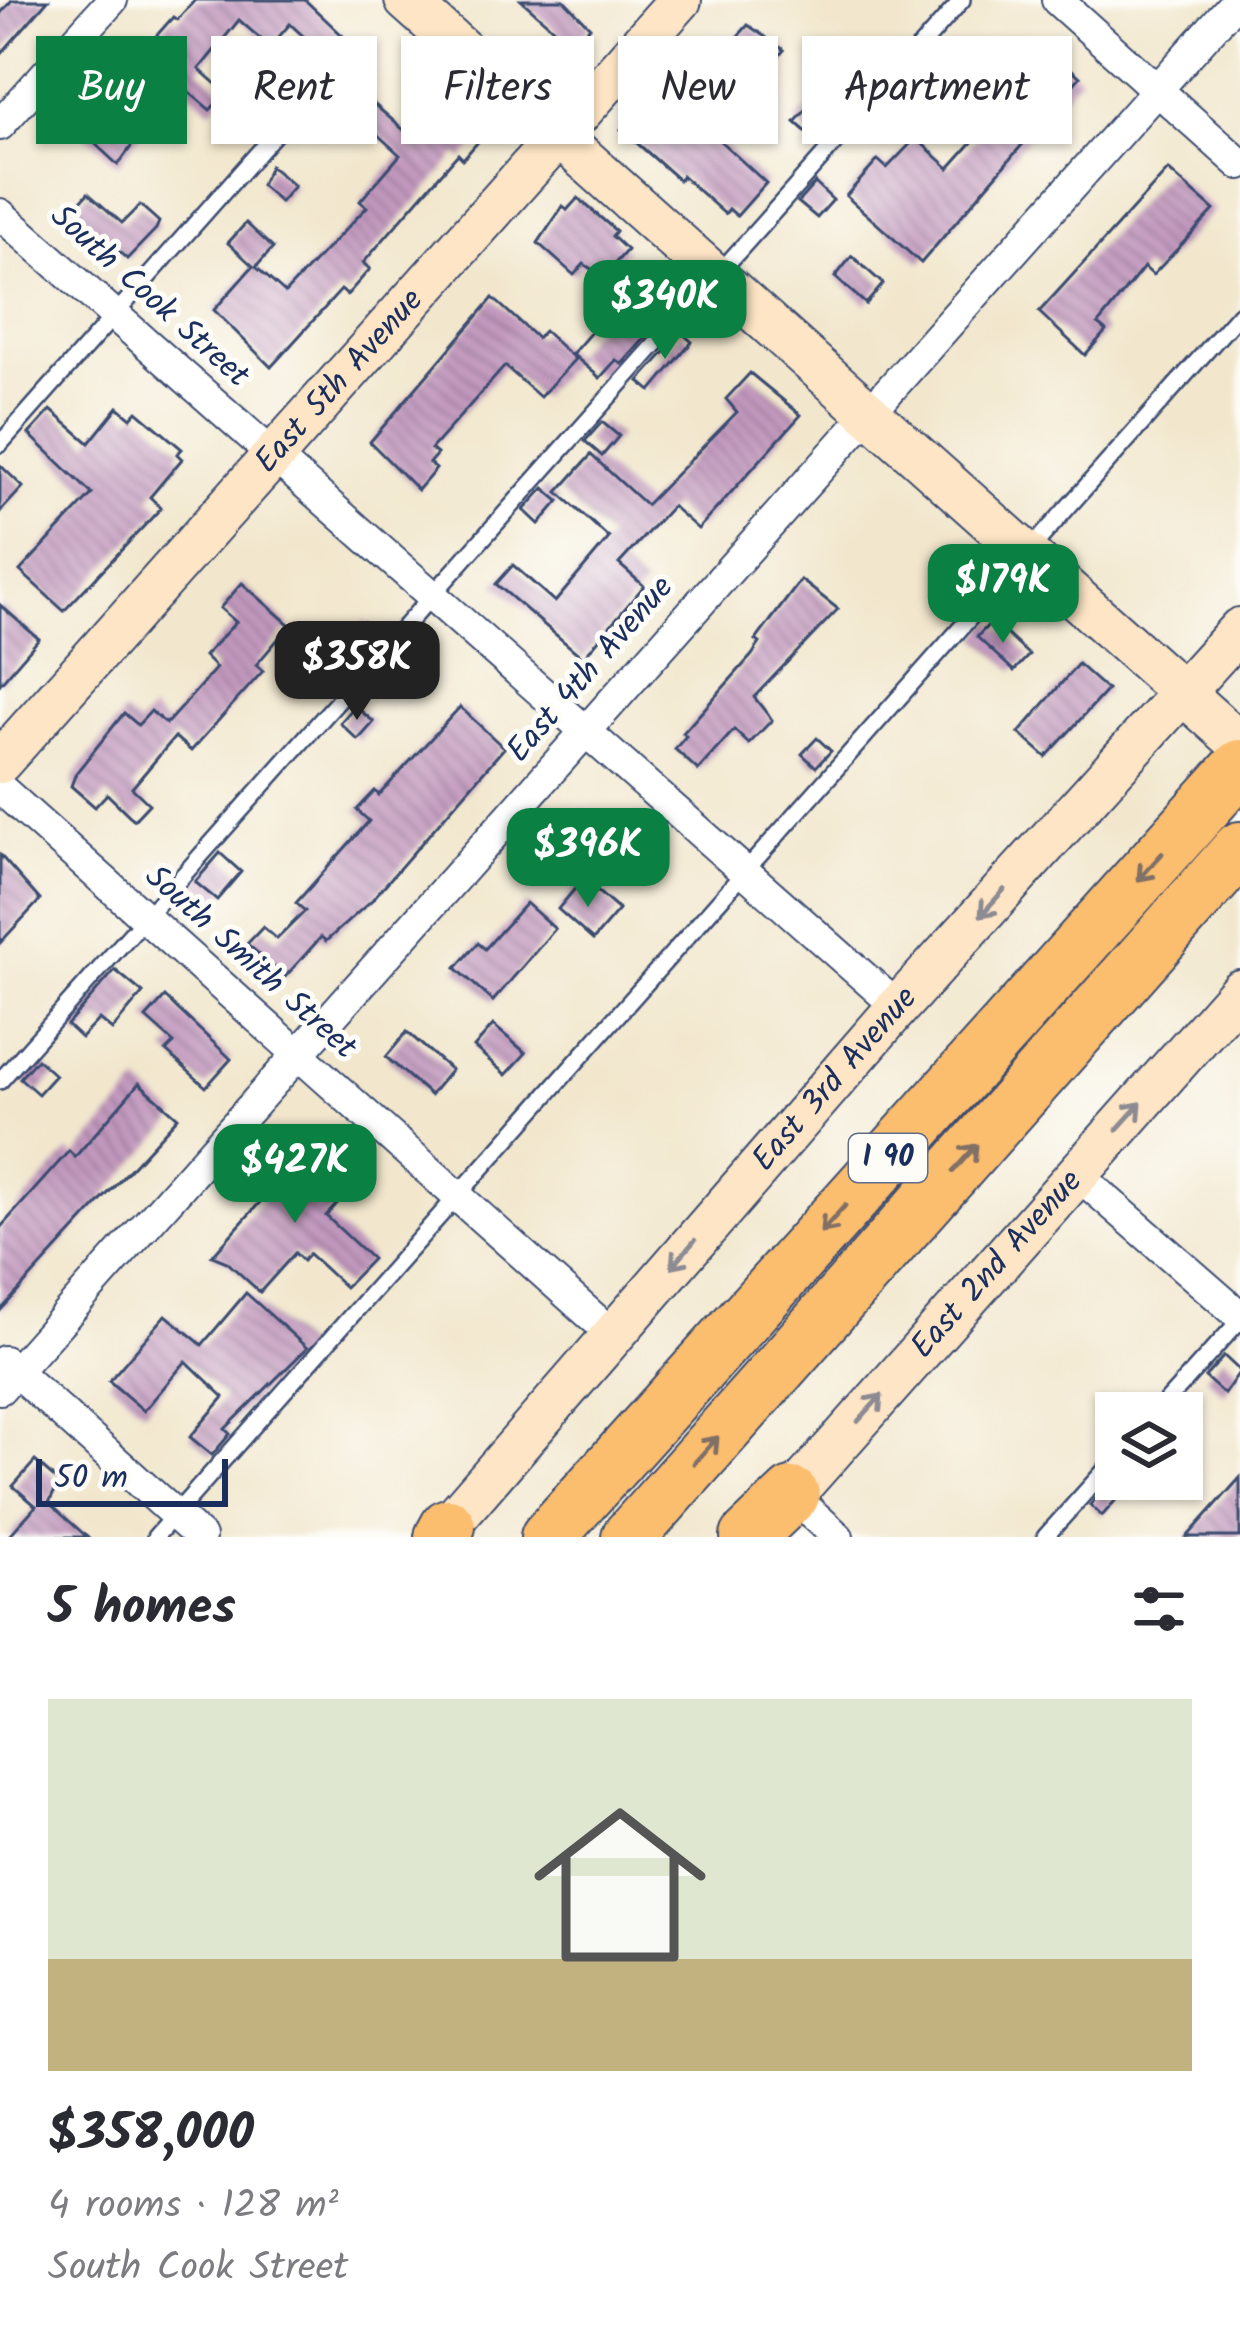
<!DOCTYPE html>
<meta charset="utf-8">
<style>
:root{--surface:#fff;--page:#f2f2f3;--text:#2b2b33;--muted:#7c7c81;--accent:#0b8043}
body{margin:0;font-family:Kalam,sans-serif;background:var(--page);color:var(--text);height:100vh;display:flex;flex-direction:column;font-size:45px;white-space:nowrap}
*{box-sizing:border-box;margin:0}
p{font-size:39px;color:var(--muted)}
.icon{flex:none;width:66px;height:66px;fill:none;stroke:currentColor;stroke-width:2;stroke-linecap:round;stroke-linejoin:round}
.map{position:relative;height:1537px;overflow:hidden}
.sheet{display:flex;flex-direction:column;background:var(--surface);flex:1}
.sheet>*{flex:none}
.guide{position:absolute;left:36px;top:36px;width:1170px;height:108px;display:flex;gap:24px}
.tools{position:absolute;left:1095px;top:1392px;display:grid;gap:24px}
.tools a{display:grid;place-items:center;width:108px;height:108px;border-radius:0px;background:var(--surface);box-shadow:0 3px 9px #0004;font-size:60px}
.scale{position:absolute;left:36px;bottom:30px;width:192px;box-sizing:border-box;padding-left:12px;border:6px solid #1b2f5e;border-top:0;font-size:33px;line-height:42px;white-space:nowrap;color:#1b2f5e;-webkit-text-stroke:9px #fdfcf7;paint-order:stroke}
.price{position:absolute;translate:-50% -102px;padding:0 27px;border-radius:24px;background:var(--accent);color:#fff;font-size:39px;line-height:78px;filter:drop-shadow(0 3px 6px #0008)}
.price::after{content:'';position:absolute;left:50%;top:72px;width:36px;height:27px;margin-left:-18px;background:inherit;clip-path:polygon(0 0,100% 0,50% 100%)}
.price.active{background:#222;color:#fff}
ul{padding:0;list-style:none}
li{display:grid;align-content:center;gap:24px;height:636px;padding:0 48px}
li span{display:grid;place-items:center;height:372px;border-radius:0px;color:#555}
li>.icon{margin-inline-start:auto}
span .icon{width:216px;height:216px;fill:#fffc;stroke-width:1}
li b{font-size:51px}
h2{display:flex;justify-content:space-between;align-items:center;height:144px;padding:0 48px;font-size:51px}
.tag{padding:0 42px;border-radius:0px;background:var(--surface);box-shadow:0 3px 9px #0004;font-size:42px;line-height:108px}
.tag.active{background:var(--accent);color:#fff}
.map>svg:first-child{display:block}
</style>
<div class="map">
<svg width="1240" height="1537" viewBox="0 0 1240 1537">
<defs>
<pattern id="building-back-hatch" width="6" height="6" patternUnits="userSpaceOnUse" patternTransform="scale(3)"><rect width="6" height="6" fill="#c299be"/><path d="M-1 5l2 2M0 0l6 6M5-1l2 2" fill="none" stroke="#9d7d9e"/></pattern>
</defs>
<rect width="100%" height="100%" fill="#fdfcf7"/>
<filter id="ink" filterUnits="userSpaceOnUse"><feTurbulence type="fractalNoise" baseFrequency=".00833" numOctaves="2"/><feDisplacementMap in="SourceGraphic" scale="24" xChannelSelector="R" yChannelSelector="G"/><feConvolveMatrix kernelMatrix="1 2 1 2 8 2 1 2 1" color-interpolation-filters="sRGB"/></filter>
<filter id="wash" filterUnits="userSpaceOnUse"><feTurbulence type="fractalNoise" baseFrequency=".004" numOctaves="4" result="noise"/><feDisplacementMap in="SourceGraphic" scale="48" xChannelSelector="R" yChannelSelector="G"/><feGaussianBlur stdDeviation="2.7" result="paint"/><feColorMatrix in="noise" values="0 0 0 0 0 0 0 0 0 0 0 0 0 0 0 0 0 1.4 0 .05"/><feComposite in="paint" operator="in"/></filter>
<g filter="url(#wash)">
<rect width="100%" height="100%" fill="#f2e7cd"/>
<g id="blocks">
<g fill="url(#building-back-hatch)">
<path d="M 12,0 L 48,0 L 0,55 L 0,14 Z"/>
<path d="M 195,0 L 305,0 L 343,36 L 325,56 L 290,24 L 270,47 L 239,20 L 199,69 L 226,93 L 210,110 L 182,86 L 167,102 L 159,95 L 135,123 L 143,130 L 118,165 L 76,126 L 173,17 L 177,20 Z"/>
<path d="M 521,0 L 564,0 L 590,27 L 572,45 Z"/>
<path d="M 748,25 L 784,50 L 737,104 L 743,109 L 717,138 L 766,183 L 737,216 L 729,209 L 725,214 L 682,176 L 679,180 L 621,129 L 648,98 L 660,109 L 697,68 L 704,74 Z"/>
<path d="M 1052,52 L 1080,77 L 921,263 L 846,196 L 878,160 L 887,168 L 916,138 L 949,168 L 983,130 L 974,122 L 997,96 L 1008,106 Z"/>
<path d="M 369,100 L 413,138 L 446,101 L 484,135 L 463,159 L 458,154 L 363,263 L 370,269 L 347,295 L 341,290 L 271,367 L 214,310 L 253,266 L 228,243 L 246,223 L 273,248 L 256,267 L 285,293 L 297,280 L 367,207 L 360,201 L 400,155 L 356,115 Z"/>
<path d="M 812,103 L 836,124 L 819,143 L 795,122 Z"/>
<path d="M 270,166 L 294,186 L 280,202 L 261,185 Z"/>
<path d="M 1168,170 L 1214,210 L 1153,275 L 1144,267 L 1098,324 L 1106,331 L 1085,355 L 1039,312 Z"/>
<path d="M 815,183 L 833,200 L 817,218 L 798,202 Z"/>
<path d="M 88,193 L 122,223 L 140,205 L 159,222 L 156,229 L 127,259 L 73,210 Z"/>
<path d="M 578,198 L 616,231 L 612,236 L 627,250 L 603,277 L 584,264 L 574,275 L 538,243 L 563,206 L 567,210 Z"/>
<path d="M 852,256 L 883,284 L 866,304 L 835,277 Z"/>
<path d="M 630,287 L 664,317 L 622,364 L 616,360 L 600,378 L 572,354 Z"/>
<path d="M 493,298 L 537,338 L 544,331 L 575,359 L 540,397 L 505,366 L 431,449 L 437,454 L 429,463 L 436,469 L 418,490 L 370,442 Z"/>
<path d="M 682,333 L 692,342 L 651,391 L 639,381 Z"/>
<path d="M 750,373 L 801,415 L 698,529 L 672,506 L 619,564 L 644,586 L 583,658 L 496,584 L 513,565 L 555,602 L 609,538 L 558,492 L 591,455 L 646,505 L 737,412 L 726,399 Z"/>
<path d="M 118,407 L 131,418 L 137,411 L 182,449 L 177,454 L 182,459 L 150,497 L 161,508 L 64,611 L 20,571 L 92,494 L 29,434 L 51,410 L 89,443 Z"/>
<path d="M 602,422 L 619,436 L 602,456 L 585,441 Z"/>
<path d="M 0,465 L 23,487 L 0,512 Z"/>
<path d="M 544,488 L 559,501 L 539,524 L 524,510 Z"/>
<path d="M 801,580 L 838,609 L 754,697 L 772,720 L 749,744 L 734,730 L 698,770 L 675,749 L 686,736 L 683,733 L 752,655 L 760,643 L 756,640 Z"/>
<path d="M 242,583 L 290,625 L 256,665 L 263,671 L 191,751 L 175,737 L 132,788 L 149,804 L 134,820 L 107,794 L 95,807 L 71,786 L 76,773 L 124,713 L 138,725 L 151,711 L 166,724 L 195,692 L 216,668 L 204,656 L 236,622 L 220,608 Z"/>
<path d="M 0,605 L 39,639 L 0,684 Z"/>
<path d="M 992,621 L 1029,655 L 1014,671 L 977,637 Z"/>
<path d="M 364,622 L 380,636 L 363,655 L 348,641 Z"/>
<path d="M 1078,664 L 1107,690 L 1046,757 L 1019,733 Z"/>
<path d="M 355,706 L 374,722 L 358,740 L 340,723 Z"/>
<path d="M 460,707 L 504,748 L 372,900 L 326,941 L 321,937 L 285,977 L 247,944 L 263,927 L 277,939 L 305,911 L 296,903 L 369,821 L 357,810 L 375,791 L 379,795 Z"/>
<path d="M 817,738 L 831,751 L 816,767 L 802,754 Z"/>
<path d="M 605,815 L 631,840 L 599,874 L 573,850 Z"/>
<path d="M 220,853 L 241,872 L 217,900 L 195,882 Z"/>
<path d="M 0,855 L 40,900 L 0,943 Z"/>
<path d="M 583,879 L 619,910 L 593,940 L 558,909 Z"/>
<path d="M 526,903 L 555,929 L 493,1001 L 456,968 L 478,943 L 485,949 Z"/>
<path d="M 115,970 L 143,993 L 112,1030 L 99,1019 L 81,1038 L 67,1025 Z"/>
<path d="M 165,997 L 231,1059 L 206,1087 L 166,1051 L 174,1043 L 146,1018 Z"/>
<path d="M 493,1025 L 526,1053 L 506,1075 L 474,1047 Z"/>
<path d="M 407,1032 L 451,1070 L 430,1095 L 386,1057 Z"/>
<path d="M 37,1059 L 55,1075 L 38,1094 L 20,1078 Z"/>
<path d="M 139,1083 L 178,1117 L 0,1311 L 0,1228 L 69,1151 L 75,1157 Z"/>
<path d="M 315,1135 L 340,1156 L 321,1177 L 343,1197 L 326,1216 L 372,1259 L 345,1287 L 309,1254 L 303,1261 L 295,1253 L 260,1292 L 227,1262 L 212,1256 L 262,1200 L 261,1194 L 301,1178 L 288,1166 Z"/>
<path d="M 246,1293 L 307,1348 L 225,1429 L 230,1434 L 212,1455 L 190,1437 L 224,1397 L 186,1361 L 144,1411 L 109,1381 L 166,1315 L 202,1345 Z"/>
<path d="M 1224,1356 L 1240,1371 L 1224,1394 L 1205,1377 Z"/>
<path d="M 35,1461 L 59,1482 L 49,1503 L 87,1537 L 8,1537 L 36,1506 L 13,1486 Z"/>
<path d="M 1240,1478 L 1240,1537 L 1187,1537 Z"/>
<path d="M 1108,1485 L 1120,1495 L 1102,1516 L 1090,1505 Z"/>
</g>
</g>
</g>
<g filter="url(#ink)">
<use href="#blocks" fill-opacity="0" stroke="#3b4b6f" stroke-width="3"/>
<g fill="none" stroke-linecap="round" stroke-linejoin="round">
<g stroke="#3b4b6f" stroke-width="20">
<g id="lane">
<path d="M 0,444 L 321,82"/>
<path d="M 0,1081 L 962,0"/>
<path d="M 1156,1413 L 1240,1320"/>
<path d="M 155,1537 L 1240,313"/>
<path d="M 1045,1537 L 1116,1458"/>
</g>
</g>
<g stroke="#3b4b6f" stroke-width="34">
<g id="street">
<path d="M 1057,0 L 1240,164"/>
<path d="M 0,125 L 112,0"/>
<path d="M 0,214 L 898,1007"/>
<path d="M 0,788 L 613,1335"/>
<path d="M 1077,1174 L 1240,1316"/>
<path d="M 4,1361 L 200,1537"/>
<path d="M 0,1389 L 1237,0"/>
<path d="M 792,1495 L 838,1537"/>
</g>
</g>
<g stroke="#3b4b6f" stroke-width="46">
<g id="secondary">
<path d="M 406,0 L 1240,744"/>
<path id="s1" d="M 0,762 L 680,0"/>
<path id="s2" d="M 772,1518 L 1240,991"/>
<path id="s3" d="M 438,1537 L 898,1007 L 1240,629"/>
</g>
</g>
<g stroke="#3b4b6f" stroke-width="58">
<g id="highway">
<path d="M 442,1537 L 448,1526"/>
<path d="M 548,1537 L 1240,767"/>
<path d="M 629,1537 L 1240,849"/>
<path d="M 748,1537 L 792,1495"/>
</g>
</g>
<use href="#lane" stroke="#fff" stroke-width="15"/>
<use href="#street" stroke="#fff" stroke-width="30"/>
<use href="#secondary" stroke="#fde5c5" stroke-width="42"/>
<use href="#highway" stroke="#fbbd6e" stroke-width="54"/>
</g>
<defs><path id="oneway-shaft" d="M-6 0H5M1.5-3L5.5 0L1.5 3" fill="none" stroke-width="1.6" stroke-linecap="round" stroke-linejoin="round" transform="scale(3)"/></defs>
<g stroke="#806f65">
<use href="#oneway-shaft" transform="translate(1150 867) rotate(132)"/>
<use href="#oneway-shaft" transform="translate(965 1158) rotate(-48)"/>
<use href="#oneway-shaft" transform="translate(833 1219) rotate(132)"/>
<use href="#oneway-shaft" transform="translate(706 1450) rotate(-48)"/>
</g>
<g stroke="#8c8a92">
<use href="#oneway-shaft" transform="translate(992 903) rotate(132)"/>
<use href="#oneway-shaft" transform="translate(1129 1116) rotate(-48)"/>
<use href="#oneway-shaft" transform="translate(683 1254) rotate(131)"/>
<use href="#oneway-shaft" transform="translate(870 1408) rotate(-48)"/>
</g>
</g>
<g text-anchor="middle" dominant-baseline="central" stroke-width="10" stroke-linejoin="round" paint-order="stroke">
<rect fill="#fdfcf7" stroke="#5f6c8c" stroke-width="3" x="849" y="1134" width="78" height="48" rx="9"/>
<g font-size="30" font-weight="bold" fill="#1b2f5e">
<text x="888" y="1158">I 90</text>
</g>
<g font-size="33" fill="#1b2f5e" stroke="#fdfcf7">
<text transform="translate(149 297) rotate(42)">South Cook Street</text>
<text stroke="none"><textPath href="#s1" startOffset="510">East 5th Avenue</textPath></text>
<text transform="translate(591 670) rotate(-49)">East 4th Avenue</text>
<text transform="translate(250 963) rotate(42)">South Smith Street</text>
<text stroke="none"><textPath href="#s3" startOffset="606">East 3rd Avenue</textPath></text>
<text stroke="none"><textPath href="#s2" startOffset="339">East 2nd Avenue</textPath></text>
</g>
</g>
</svg>
<div class="tools">
<a><svg class="icon" aria-label="layers" viewBox="0 0 24 24"><path d="M12 4l9 5-9 5-9-5zM3 14l9 5 9-5"/></svg></a>
</div>
<div class="scale">50 m</div>
<b class="price" style="left:665px;top:362px">$340K</b>
<b class="price" style="left:1003px;top:646px">$179K</b>
<b class="price active" style="left:357px;top:723px">$358K</b>
<b class="price" style="left:588px;top:910px">$396K</b>
<b class="price" style="left:295px;top:1226px">$427K</b>
<div class="guide">
<a class="tag active">Buy</a>
<a class="tag">Rent</a>
<a class="tag">Filters</a>
<a class="tag">New</a>
<a class="tag">Apartment</a>
</div>
</div>
<section class="sheet">
<h2>5 homes<svg class="icon" aria-label="filters" viewBox="0 0 24 24"><path d="M4 7h16M4 17h16"/><circle cx="9" cy="7" r="2"/><circle cx="15" cy="17" r="2"/></svg></h2>
<ul>
<li><span style="background:linear-gradient(#dfe7d0 70%,#c2b280 0)"><svg class="icon" aria-label="home" viewBox="0 0 24 24"><path d="M3 11l9-7 9 7M6 9v11h12V9"/></svg></span><div><b>$358,000</b><p>4 rooms · 128 m²</p><p>South Cook Street</p></div></li>
</ul>
</section>
